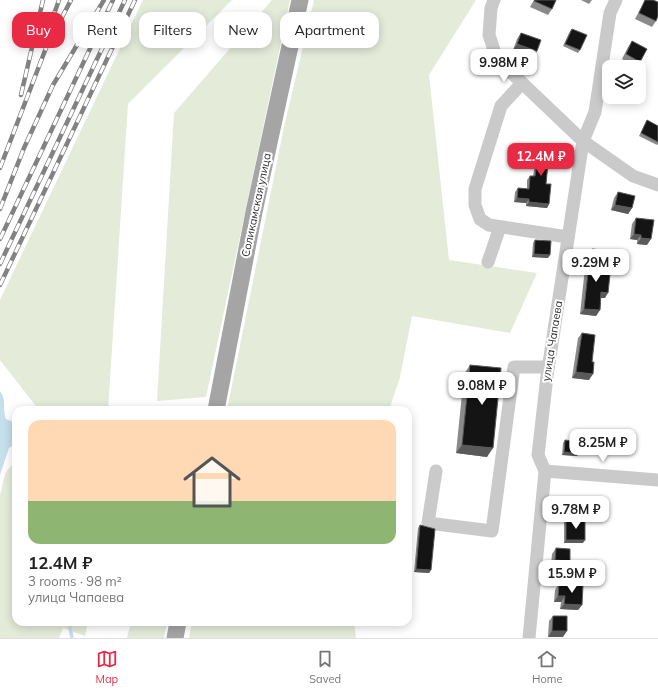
<!DOCTYPE html>
<meta charset="utf-8">
<style>
:root{--surface:#fff;--page:#f6f6f6;--text:#222;--muted:#767676;--line:#e0e0e0;--accent:#e92a44}
body{margin:0;font-family:Mulish,sans-serif;background:var(--page);color:var(--text);height:100vh;display:flex;flex-direction:column;font-size:15px;white-space:nowrap}
*{box-sizing:border-box;margin:0}
p{font-size:13px;color:var(--muted)}
.icon{flex:none;width:22px;height:22px;fill:none;stroke:currentColor;stroke-width:2;stroke-linecap:round;stroke-linejoin:round}
.map{position:relative;flex:1;overflow:hidden}
.sheet{position:absolute;left:12px;top:406px;width:400px;height:220px;display:flex;flex-direction:column;background:var(--surface);border-radius:12px;box-shadow:0 2px 10px #0003}
.sheet>*{flex:none}
.banner{position:absolute;left:12px;top:12px;width:400px;height:36px;display:flex;gap:8px}
.tools{position:absolute;left:602px;top:60px;display:grid;gap:8px}
.tools a{display:grid;place-items:center;width:44px;height:44px;border-radius:8px;background:var(--surface);box-shadow:0 2px 10px #0003;font-size:20px}
.price{position:absolute;translate:-50% -34px;padding:0 9px;border-radius:8px;background:#fff;color:#222;font-size:13px;line-height:26px;filter:drop-shadow(0 1px 2px #0008)}
.price::after{content:'';position:absolute;left:50%;top:24px;width:12px;height:9px;margin-left:-6px;background:inherit;clip-path:polygon(0 0,100% 0,50% 100%)}
.price.selected{background:var(--accent);color:#fff}
ul{padding:0;list-style:none}
li{display:grid;align-content:center;gap:8px;height:212px;padding:0 16px}
li+li{border-top:1px solid var(--line)}
li span{display:grid;place-items:center;height:124px;border-radius:12px;color:#555}
li>.icon{margin-inline-start:auto}
span .icon{width:72px;height:72px;fill:#fffc;stroke-width:1}
li b{font-size:17px}
.tag{padding:0 14px;border-radius:12px;background:var(--surface);box-shadow:0 2px 10px #0003;font-size:14px;line-height:36px}
.tag.selected{background:var(--accent);color:#fff}
.menu{display:flex;justify-content:space-around;align-items:center;height:56px;border-top:1px solid var(--line);background:var(--surface);font-size:11px;color:var(--muted)}
.menu a{display:grid;justify-items:center;gap:2px}
.menu .selected{color:var(--accent)}
.map>svg:first-child{display:block}
</style>
<div class="map">
<svg width="658" height="638" viewBox="0 0 658 638">
<rect width="100%" height="100%" fill="#fff"/>
<g fill="#e4ebd9">
<path d="M 143,0 L 232,0 L 128,104 L 108,410 L 39,410 L 0,360 L 0,300 Z"/>
<path d="M 272,0 L 290,0 L 206,397 L 157,401 L 174,113 Z"/>
<path d="M 314,0 L 476,0 L 429,75 L 449,260 L 537,273 L 510,333 L 412,316 L 400,377 L 389,410 L 227,410 L 284,127 Z"/>
<path d="M 16,463 L 16,622 L 88,622 L 85,636 L 63,628 L 59,638 L 0,638 L 0,495 C 5,481 1,471 16,463 Z"/>
<path d="M 131,622 L 167,622 L 164,638 L 127,638 Z"/>
<path d="M 192,622 L 354,622 L 356,638 L 189,638 Z"/>
</g>
<path fill="#c5dfec" d="M 0,391 C 7,400 2,409 6,419 L 16,423 L 16,447 L 12,446 L 9,448 L 0,475 Z"/>
<g fill="none" stroke-linecap="round" stroke-linejoin="round">
<path stroke="#c5dfec" stroke-width="3.5" d="M 69,622 L 72,638"/>
<g stroke="#cacaca" stroke-width="13">
<path d="M 494,0 L 491,8 L 489,35 L 497,59 L 583,141 L 633,176 L 658,185"/>
<path d="M 522,83 L 501,106 L 475,189 L 475,205 L 480,219 L 489,225 L 568,237"/>
<path d="M 488,262 L 500,227"/>
<path d="M 436,471 L 428,523 L 492,531 L 514,367 L 548,367"/>
<path d="M 545,471 L 658,480"/>
<path d="M 529,638 L 545,471 L 538,455 L 547,376 L 583,141 L 595,112 L 610,13 L 616,0"/>
</g>
<g stroke="#a5a5a5" stroke-width="17">
<path d="M 216,410 L 254,212 L 300,0"/>
<path d="M 175,638 L 178,622"/>
</g>
<g stroke="#828282" stroke-width="4.5">
<g id="rail">
<path d="M 46,37 L 59,0"/>
<path d="M 21,95 L 43,0"/>
<path d="M 0,168 L 46,48 L 71,0"/>
<path d="M 0,209 L 24,148 L 53,85 L 104,0"/>
<path d="M 0,239 L 113,0"/>
<path d="M 0,264 L 125,0"/>
<path d="M 0,285 L 135,0"/>
</g>
</g>
<use href="#rail" stroke="#fff" stroke-width="3" stroke-dasharray="9" stroke-linecap="butt"/>
</g>
<g fill="#8a8a8a">
<path d="M 534,0 L 556,0 L 552,9 L 548,15 L 530,7 Z"/>
<path d="M 581,0 L 592,0 L 589,4 Z"/>
<path d="M 645,0 L 653,0 L 656,21 L 652,27 L 635,19 Z"/>
<path d="M 572,29 L 580,50 L 578,53 L 563,46 L 570,31 Z"/>
<path d="M 521,33 L 537,51 L 533,57 L 513,50 L 517,39 Z"/>
<path d="M 632,41 L 640,62 L 637,67 L 636,67 L 622,59 L 628,47 Z"/>
<path d="M 647,120 L 658,126 L 658,144 L 657,145 L 639,136 Z"/>
<path d="M 540,145 L 557,169 L 547,167 L 546,184 L 549,204 L 547,208 L 526,206 L 526,203 L 514,202 L 515,192 L 518,188 L 527,189 L 527,180 L 530,176 L 533,176 L 538,149 Z"/>
<path d="M 618,192 L 632,208 L 628,214 L 611,210 L 614,198 Z"/>
<path d="M 636,218 L 647,245 L 637,244 L 637,240 L 630,239 L 632,224 Z"/>
<path d="M 535,240 L 548,258 L 532,257 L 533,243 Z"/>
<path d="M 592,249 L 605,298 L 601,298 L 600,310 L 596,316 L 580,314 L 584,277 L 588,254 Z"/>
<path d="M 582,333 L 589,380 L 572,378 L 578,338 Z"/>
<path d="M 470,365 L 487,457 L 456,453 L 464,374 Z"/>
<path d="M 565,440 L 577,456 L 562,455 L 563,443 Z"/>
<path d="M 566,519 L 583,543 L 564,543 L 564,522 Z"/>
<path d="M 420,525 L 431,570 L 429,573 L 414,572 L 418,528 Z"/>
<path d="M 556,548 L 566,567 L 551,566 L 552,554 Z"/>
<path d="M 559,584 L 582,605 L 578,610 L 560,609 L 561,602 L 554,602 L 555,590 Z"/>
<path d="M 553,616 L 563,637 L 548,637 L 549,621 Z"/>
</g>
<g fill="#5a5a5a">
<path d="M 517,44 L 537,51 L 533,57 L 513,50 Z"/>
<path d="M 548,163 L 559,165 L 557,169 L 545,167 Z"/>
<path d="M 517,198 L 529,199 L 526,203 L 514,202 Z"/>
<path d="M 529,202 L 549,204 L 547,208 L 526,206 Z"/>
<path d="M 615,205 L 632,208 L 628,214 L 611,210 Z"/>
<path d="M 634,234 L 641,235 L 637,240 L 630,239 Z"/>
<path d="M 641,238 L 651,239 L 647,245 L 637,244 Z"/>
<path d="M 534,254 L 550,255 L 548,258 L 532,257 Z"/>
<path d="M 601,292 L 608,293 L 605,298 L 598,298 Z"/>
<path d="M 584,309 L 600,310 L 596,316 L 580,314 Z"/>
<path d="M 576,372 L 593,374 L 589,380 L 572,378 Z"/>
<path d="M 462,445 L 493,448 L 487,457 L 456,453 Z"/>
<path d="M 564,452 L 579,453 L 577,456 L 562,455 Z"/>
<path d="M 566,540 L 585,540 L 583,543 L 564,543 Z"/>
<path d="M 555,560 L 570,561 L 566,567 L 551,566 Z"/>
<path d="M 416,569 L 431,570 L 429,573 L 414,572 Z"/>
<path d="M 558,596 L 565,596 L 561,602 L 554,602 Z"/>
<path d="M 564,604 L 582,605 L 578,610 L 560,609 Z"/>
<path d="M 552,631 L 567,631 L 563,637 L 548,637 Z"/>
</g>
<g fill="#141414" stroke="#5a5a5a">
<path d="M 535,0 L 556,0 L 552,9 L 534,1 Z"/>
<path d="M 645,0 L 653,0 L 658,2 L 658,16 L 656,21 L 639,13 Z"/>
<path d="M 572,29 L 587,35 L 580,50 L 565,44 Z"/>
<path d="M 521,33 L 541,40 L 537,51 L 517,44 Z"/>
<path d="M 632,41 L 647,49 L 640,62 L 626,54 Z"/>
<path d="M 647,120 L 658,126 L 658,142 L 641,133 Z"/>
<path d="M 540,145 L 562,149 L 559,165 L 548,163 L 546,184 L 551,184 L 549,204 L 529,202 L 529,199 L 517,198 L 518,188 L 529,189 L 530,176 L 535,176 Z"/>
<path d="M 618,192 L 635,196 L 632,208 L 615,205 Z"/>
<path d="M 636,218 L 654,220 L 651,239 L 641,238 L 641,235 L 634,234 Z"/>
<path d="M 535,240 L 551,241 L 550,255 L 534,254 Z"/>
<path d="M 592,249 L 602,250 L 598,273 L 610,274 L 608,293 L 601,292 L 600,310 L 584,309 L 588,272 Z"/>
<path d="M 582,333 L 595,335 L 592,362 L 594,362 L 593,374 L 576,372 Z"/>
<path d="M 470,365 L 501,368 L 493,448 L 462,445 Z"/>
<path d="M 565,440 L 580,442 L 579,453 L 564,452 Z"/>
<rect x="566" y="519" width="19" height="21"/>
<path d="M 420,525 L 435,529 L 431,570 L 416,569 Z"/>
<path d="M 556,548 L 570,549 L 570,561 L 555,560 Z"/>
<path d="M 559,584 L 583,585 L 582,605 L 564,604 L 565,596 L 558,596 Z"/>
<path d="M 553,616 L 567,616 L 567,631 L 552,631 Z"/>
</g>
<g text-anchor="middle" dominant-baseline="central" stroke-width="4" stroke-linejoin="round" paint-order="stroke">
<g font-size="11" fill="#2d2d2d" stroke="#fff">
<text transform="translate(256 205) rotate(-78)">Соликамская улица</text>
<text transform="translate(552 341) rotate(-81)">улица Чапаева</text>
</g>
</g>
</svg>
<div class="tools">
<a><svg class="icon" aria-label="layers" viewBox="0 0 24 24"><path d="M12 4l9 5-9 5-9-5zM3 14l9 5 9-5"/></svg></a>
</div>
<b class="price" style="left:504px;top:83px">9.98M ₽</b>
<b class="price selected" style="left:541px;top:177px">12.4M ₽</b>
<b class="price" style="left:596px;top:283px">9.29M ₽</b>
<b class="price" style="left:482px;top:406px">9.08M ₽</b>
<b class="price" style="left:603px;top:463px">8.25M ₽</b>
<b class="price" style="left:576px;top:530px">9.78M ₽</b>
<b class="price" style="left:572px;top:594px">15.9M ₽</b>
<div class="banner">
<a class="tag selected">Buy</a>
<a class="tag">Rent</a>
<a class="tag">Filters</a>
<a class="tag">New</a>
<a class="tag">Apartment</a>
</div>
<section class="sheet">
<ul>
<li><span style="background:linear-gradient(#ffd9b3 65%,#8fb573 0)"><svg class="icon" aria-label="home" viewBox="0 0 24 24"><path d="M3 11l9-7 9 7M6 9v11h12V9"/></svg></span><div><b>12.4M ₽</b><p>3 rooms · 98 m²</p><p>улица Чапаева</p></div></li>
</ul>
</section>
</div>
<nav class="menu">
<a class="selected"><svg class="icon" aria-label="map" viewBox="0 0 24 24"><path d="M3 6l6-2 6 2 6-2v14l-6 2-6-2-6 2zM9 4v14M15 6v14"/></svg>Map</a>
<a><svg class="icon" aria-label="saved" viewBox="0 0 24 24"><path d="M7 4h10v16l-5-4-5 4z"/></svg>Saved</a>
<a><svg class="icon" aria-label="home" viewBox="0 0 24 24"><path d="M3 11l9-7 9 7M6 9v11h12V9"/></svg>Home</a>
</nav>
